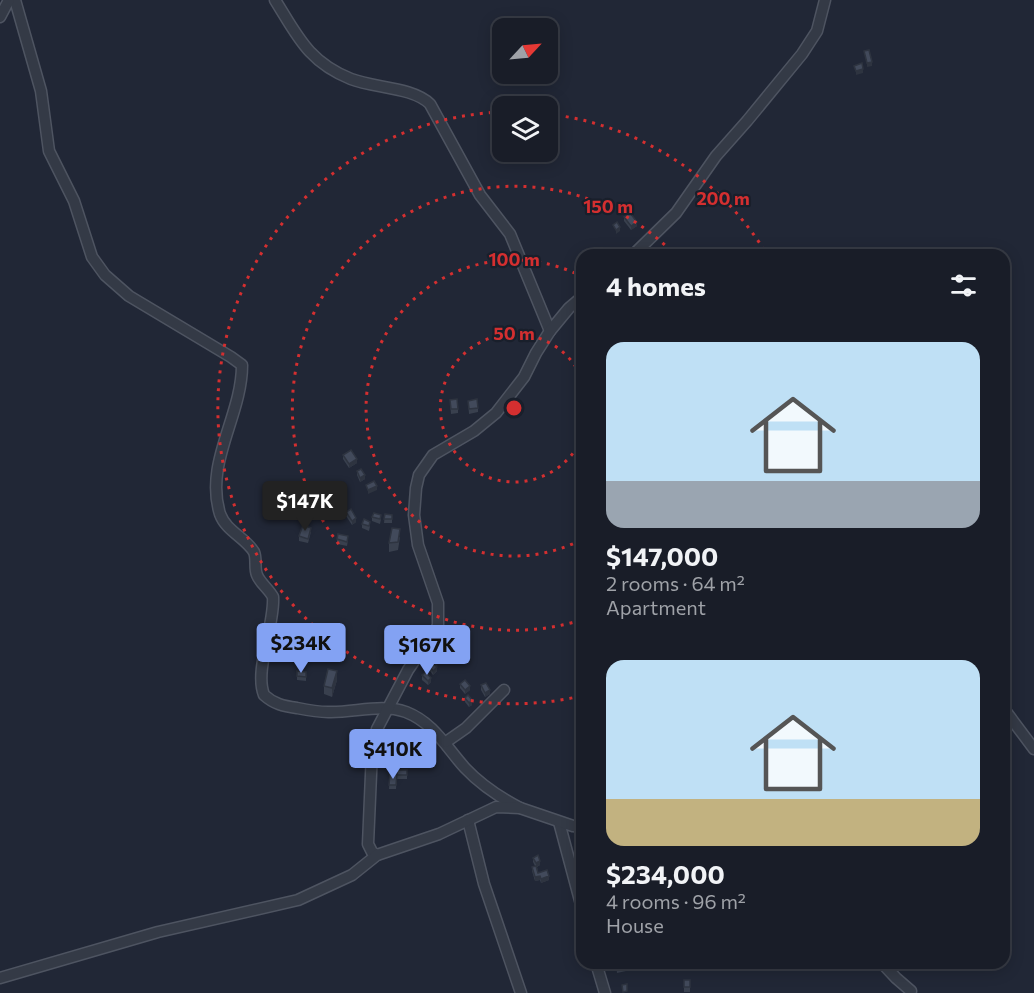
<!DOCTYPE html>
<meta charset="utf-8">
<style>
:root{--surface:#191d28;--page:#262a34;--text:#f1f3f6;--muted:#9fa2a8;--line:#373b45;--accent:#83a2f3}
body{margin:0;font-family:Commissioner,sans-serif;background:var(--page);color:var(--text);height:100vh;display:flex;flex-direction:column;font-size:22px;white-space:nowrap}
*{box-sizing:border-box;margin:0}
p{font-size:20px;color:var(--muted)}
.icon{flex:none;width:33px;height:33px;fill:none;stroke:currentColor;stroke-width:2;stroke-linecap:round;stroke-linejoin:round}
.map{position:relative;flex:1;overflow:hidden}
.side{position:absolute;left:576px;top:249px;width:434px;height:720px;display:flex;flex-direction:column;background:var(--surface);border-radius:18px;box-shadow:0 3px 15px #0003,0 0 0 2px var(--line)}
.side>*{flex:none}
.needle{width:39px;rotate:64deg}
.fabs{position:absolute;left:492px;top:18px;display:grid;gap:12px}
.fabs a{display:grid;place-items:center;width:66px;height:66px;border-radius:12px;background:var(--surface);box-shadow:0 3px 15px #0003,0 0 0 2px var(--line);font-size:30px}
.price{position:absolute;translate:-50% -51px;padding:0 14px;border-radius:6px;background:var(--accent);color:#111;font-size:20px;line-height:39px;filter:drop-shadow(0 2px 3px #0008)}
.price::after{content:'';position:absolute;left:50%;top:36px;width:18px;height:14px;margin-left:-9px;background:inherit;clip-path:polygon(0 0,100% 0,50% 100%)}
.price.selected{background:#222;color:#fff}
ul{padding:0;list-style:none}
li{display:grid;align-content:center;gap:12px;height:318px;padding:0 30px}
li span{display:grid;place-items:center;height:186px;border-radius:18px;color:#555}
li>.icon{margin-inline-start:auto}
span .icon{width:108px;height:108px;fill:#fffc;stroke-width:1}
li b{font-size:26px}
h2{display:flex;justify-content:space-between;align-items:center;height:72px;padding:0 30px;font-size:26px}
.map>svg:first-child{display:block}
</style>
<div class="map">
<svg width="1034" height="993" viewBox="0 0 1034 993">
<rect width="100%" height="100%" fill="#212736"/>
<g fill="none" stroke-linecap="round" stroke-linejoin="round">
<g stroke="#4e5461" stroke-width="13">
<g id="minor">
<path d="M 15,0 L 41,91 L 49,151 L 74,201 L 92,257 L 105,275 L 129,296 L 231,357 L 242,365 C 242,416 204,463 220,514 C 226,531 246,538 254,552 C 257,559 254,568 257,575 C 260,583 269,589 273,597 C 275,625 254,670 264,695 C 274,704 283,706 297,708 C 307,710 318,712 328,712 C 354,713 381,703 406,712 C 434,723 446,747 465,768 C 480,784 501,798 520,808"/>
<path d="M 275,0 C 297,35 308,62 351,79 C 374,88 413,87 430,104 L 480,195 L 510,234 L 550,331"/>
<path d="M 0,17 L 9,0"/>
<path d="M 633,255 L 676,213 L 716,156 L 747,121 L 802,54 L 817,31 L 825,0"/>
<path d="M 1004,709 L 1034,749"/>
<path d="M 446,742 L 466,728 L 504,690"/>
<path d="M 468,820 L 484,884 L 521,993"/>
<path d="M 559,822 L 582,908"/>
<path d="M 377,855 L 372,852 L 368,844 L 372,751 L 377,729 L 408,670 L 438,626 L 438,603 L 418,545 L 414,515 L 416,488 L 419,475 L 433,455 L 474,431 L 496,413 L 524,377 L 536,353 L 550,331 L 569,308 L 582,297"/>
<path d="M 596,963 L 605,993"/>
<path d="M 882,963 L 896,978 L 911,991"/>
<path d="M 0,978 L 158,932 L 298,900 L 352,875 L 377,855 L 439,834 L 496,807 L 520,808 L 573,826 L 582,827"/>
</g>
</g>
<use href="#minor" stroke="#343a46" stroke-width="10"/>
</g>
<g fill="#39404e">
<path d="M 624,217 L 637,226 L 631,230 L 624,221 Z"/>
<path d="M 450,400 L 458,409 L 458,413 L 451,414 Z"/>
<path d="M 468,401 L 478,408 L 478,412 L 469,414 Z"/>
<path d="M 343,455 L 357,463 L 349,468 L 343,459 Z"/>
<path d="M 357,471 L 365,479 L 360,482 L 357,475 Z"/>
<path d="M 346,512 L 356,522 L 352,525 L 346,516 Z"/>
<path d="M 385,514 L 392,515 L 392,523 L 384,523 Z"/>
<path d="M 372,517 L 381,519 L 380,524 L 372,521 Z"/>
<path d="M 362,524 L 370,526 L 369,531 L 362,528 Z"/>
<path d="M 311,532 L 308,543 L 299,541 L 299,536 Z"/>
<path d="M 400,537 L 398,550 L 389,552 L 389,543 Z"/>
<path d="M 337,539 L 348,540 L 347,546 L 337,544 Z"/>
<path d="M 427,663 L 438,665 L 436,666 L 437,671 L 433,675 L 427,667 Z"/>
<path d="M 297,671 L 306,672 L 306,681 L 297,680 Z"/>
<path d="M 422,675 L 431,682 L 428,685 L 422,680 Z"/>
<path d="M 337,680 L 332,697 L 324,694 L 324,686 Z"/>
<path d="M 460,684 L 470,690 L 465,694 L 460,688 Z"/>
<path d="M 481,685 L 490,694 L 485,697 L 481,690 Z"/>
<path d="M 465,698 L 472,705 L 469,707 L 465,702 Z"/>
<rect x="397" y="770" width="10" height="9"/>
<path d="M 390,774 L 397,774 L 396,789 L 389,789 Z"/>
<path d="M 533,858 L 540,865 L 537,867 L 538,873 L 549,880 L 541,883 L 540,880 L 535,881 L 532,871 L 532,867 L 535,866 L 533,862 Z"/>
<path d="M 616,963 L 625,963 L 626,971 L 617,973 Z"/>
<rect x="684" y="980" width="6" height="12"/>
</g>
<g fill="#2e3440">
<path d="M 872,62 L 872,66 L 867,67 L 867,63 Z"/>
<path d="M 863,69 L 863,73 L 856,75 L 856,71 Z"/>
<path d="M 637,222 L 637,226 L 631,230 L 631,226 Z"/>
<path d="M 620,227 L 620,231 L 616,234 L 616,230 Z"/>
<path d="M 357,459 L 357,463 L 349,468 L 349,464 Z"/>
<path d="M 365,475 L 365,479 L 360,482 L 360,478 Z"/>
<path d="M 377,486 L 377,490 L 368,494 L 368,490 Z"/>
<path d="M 356,518 L 356,522 L 352,525 L 352,521 Z"/>
<path d="M 437,667 L 437,671 L 433,675 L 433,671 Z"/>
<path d="M 337,671 L 337,680 L 332,697 L 332,688 Z"/>
<path d="M 431,678 L 431,682 L 428,685 L 428,681 Z"/>
<path d="M 470,686 L 470,690 L 465,694 L 465,690 Z"/>
<path d="M 490,690 L 490,694 L 485,697 L 485,693 Z"/>
<path d="M 472,700 L 472,705 L 469,707 L 469,703 Z"/>
<path d="M 540,861 L 540,865 L 536,867 L 536,863 Z"/>
<path d="M 540,876 L 540,880 L 535,881 L 535,877 Z"/>
<path d="M 549,876 L 549,880 L 541,883 L 541,879 Z"/>
</g>
<g fill="#424a5b" stroke="#2e3440" stroke-width="1.5">
<path d="M 869,50 L 872,62 L 867,63 L 864,51 Z"/>
<path d="M 862,63 L 863,69 L 856,71 L 854,66 Z"/>
<path d="M 630,213 L 637,222 L 631,226 L 624,217 Z"/>
<path d="M 617,222 L 620,227 L 616,230 L 613,225 Z"/>
<path d="M 457,399 L 458,409 L 451,409 L 450,400 Z"/>
<path d="M 477,399 L 478,408 L 469,409 L 468,401 Z"/>
<path d="M 351,450 L 357,459 L 349,464 L 343,455 Z"/>
<path d="M 361,469 L 365,475 L 360,478 L 357,471 Z"/>
<path d="M 374,481 L 377,486 L 368,490 L 366,485 Z"/>
<path d="M 351,509 L 356,518 L 352,521 L 346,512 Z"/>
<path d="M 374,513 L 381,515 L 380,519 L 372,517 Z"/>
<path d="M 385,514 L 392,515 L 392,519 L 384,519 Z"/>
<path d="M 364,519 L 370,522 L 369,526 L 362,524 Z"/>
<path d="M 303,525 L 311,528 L 308,539 L 299,536 Z"/>
<path d="M 392,528 L 400,529 L 398,542 L 389,543 Z"/>
<path d="M 338,534 L 348,536 L 347,542 L 337,539 Z"/>
<path d="M 435,657 L 438,661 L 434,664 L 437,667 L 433,671 L 427,663 Z"/>
<path d="M 328,669 L 337,671 L 332,688 L 324,686 Z"/>
<path d="M 297,671 L 306,672 L 306,677 L 297,676 Z"/>
<path d="M 426,672 L 431,678 L 428,681 L 422,675 Z"/>
<path d="M 465,680 L 470,686 L 465,690 L 460,684 Z"/>
<path d="M 486,683 L 490,690 L 485,693 L 481,685 Z"/>
<path d="M 468,695 L 472,700 L 469,703 L 465,698 Z"/>
<rect x="397" y="770" width="10" height="5"/>
<path d="M 390,774 L 397,774 L 396,785 L 389,785 Z"/>
<path d="M 538,855 L 540,861 L 536,863 L 533,858 Z"/>
<path d="M 536,866 L 538,873 L 547,870 L 549,876 L 541,879 L 540,876 L 535,877 L 532,867 Z"/>
<path d="M 616,963 L 625,963 L 626,967 L 617,969 Z"/>
<rect x="684" y="980" width="6" height="7"/>
<path d="M 627,984 L 627,991 L 623,992 L 622,985 Z"/>
</g>
<g fill="none" stroke="#d42f30" stroke-width="3" stroke-dasharray="3 6">
<path d="M582 438A74 74 0 1 1 582 378"/>
<path d="M581 540A148 148 0 1 1 581 276"/>
<path d="M581 620A222 222 0 1 1 674 254"/>
<path d="M581 696A296 296 0 1 1 501 112M548 114A296 296 0 0 1 766 253"/>
</g>
<circle cx="514" cy="408" r="9" fill="#d42f30" stroke="#191f2b" stroke-width="3"/>
<g font-size="18" text-anchor="middle" font-weight="bold" fill="#d42f30" stroke="#191f2b" stroke-width="4.5" stroke-linejoin="round" paint-order="stroke">
<text x="723" y="205">200 m</text>
<text x="608" y="213">150 m</text>
<text x="514" y="266">100 m</text>
<text x="514" y="340">50 m</text>
</g>
</svg>
<div class="fabs">
<a><svg class="needle" viewBox="-14 -14 28 28"><path d="M0-13l5 13h-10z" fill="#e53935"/><path d="M0 13l5-13h-10z" fill="#9fa2a8"/></svg></a>
<a><svg class="icon" aria-label="layers" viewBox="0 0 24 24"><path d="M12 4l9 5-9 5-9-5zM3 14l9 5 9-5"/></svg></a>
</div>
<b class="price selected" style="left:305px;top:532px">$147K</b>
<b class="price" style="left:301px;top:674px">$234K</b>
<b class="price" style="left:427px;top:676px">$167K</b>
<b class="price" style="left:393px;top:780px">$410K</b>
<section class="side">
<h2>4 homes<svg class="icon" aria-label="filters" viewBox="0 0 24 24"><path d="M4 7h16M4 17h16"/><circle cx="9" cy="7" r="2"/><circle cx="15" cy="17" r="2"/></svg></h2>
<ul>
<li><span style="background:linear-gradient(#bfe0f5 75%,#9aa5b1 0)"><svg class="icon" aria-label="home" viewBox="0 0 24 24"><path d="M3 11l9-7 9 7M6 9v11h12V9"/></svg></span><div><b>$147,000</b><p>2 rooms · 64 m²</p><p>Apartment</p></div></li>
<li><span style="background:linear-gradient(#bfe0f5 75%,#c2b280 0)"><svg class="icon" aria-label="home" viewBox="0 0 24 24"><path d="M3 11l9-7 9 7M6 9v11h12V9"/></svg></span><div><b>$234,000</b><p>4 rooms · 96 m²</p><p>House</p></div></li>
</ul>
</section>
</div>
